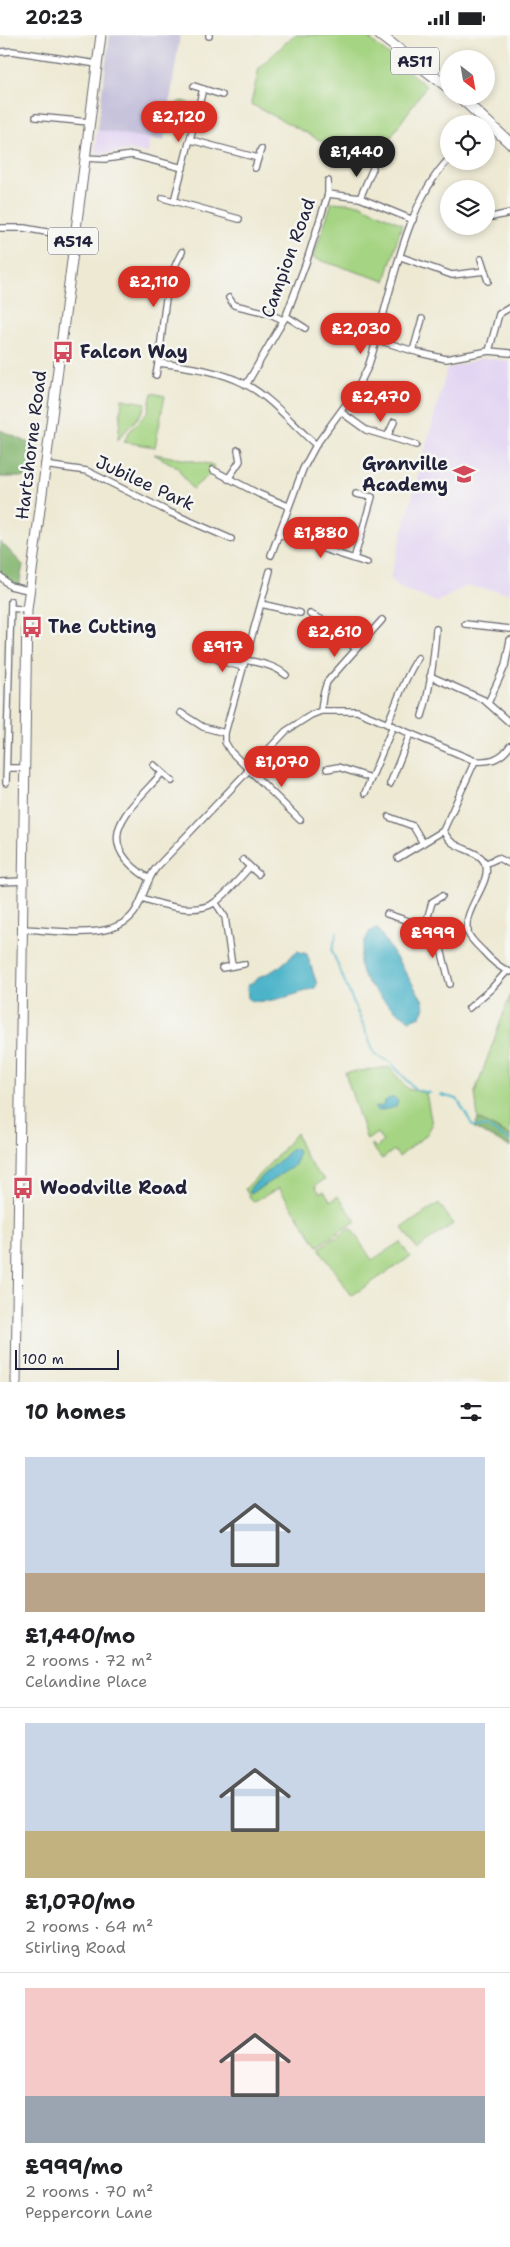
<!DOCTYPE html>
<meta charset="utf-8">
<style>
:root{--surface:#fff;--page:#f2f2f2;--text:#202124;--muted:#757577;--line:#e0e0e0;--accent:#d93025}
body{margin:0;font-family:"Shantell Sans",sans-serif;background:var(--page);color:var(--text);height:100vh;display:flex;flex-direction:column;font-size:19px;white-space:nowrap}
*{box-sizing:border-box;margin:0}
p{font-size:16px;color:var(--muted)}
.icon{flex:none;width:28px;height:28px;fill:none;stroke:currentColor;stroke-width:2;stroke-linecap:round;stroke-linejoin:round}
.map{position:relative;height:1347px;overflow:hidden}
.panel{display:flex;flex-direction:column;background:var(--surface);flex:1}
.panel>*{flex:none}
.needle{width:32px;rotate:149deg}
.fabs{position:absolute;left:440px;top:15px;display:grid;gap:10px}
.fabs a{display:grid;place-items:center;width:55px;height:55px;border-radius:50%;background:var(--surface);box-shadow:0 2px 8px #0003;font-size:25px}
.scale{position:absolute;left:15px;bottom:12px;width:104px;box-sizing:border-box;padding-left:5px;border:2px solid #22223b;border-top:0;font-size:14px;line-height:18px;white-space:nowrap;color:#22223b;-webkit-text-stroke:4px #f6f6f2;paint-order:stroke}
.price{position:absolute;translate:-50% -42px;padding:0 11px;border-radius:18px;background:var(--accent);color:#fff;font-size:16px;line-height:32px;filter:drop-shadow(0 1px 2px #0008)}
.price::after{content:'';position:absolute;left:50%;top:30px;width:15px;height:11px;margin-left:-8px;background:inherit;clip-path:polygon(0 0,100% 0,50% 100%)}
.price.active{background:#222;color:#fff}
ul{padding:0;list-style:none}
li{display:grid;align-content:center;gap:10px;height:265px;padding:0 25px}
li+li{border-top:1px solid var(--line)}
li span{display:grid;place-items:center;height:155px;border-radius:0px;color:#555}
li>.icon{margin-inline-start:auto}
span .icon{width:90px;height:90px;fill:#fffc;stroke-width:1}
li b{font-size:21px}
h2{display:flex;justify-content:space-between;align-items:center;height:60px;padding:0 25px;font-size:21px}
.status{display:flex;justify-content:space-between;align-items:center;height:35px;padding:0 25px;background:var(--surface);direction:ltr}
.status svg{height:14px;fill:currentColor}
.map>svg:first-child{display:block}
</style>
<div class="status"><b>20:23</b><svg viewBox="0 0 49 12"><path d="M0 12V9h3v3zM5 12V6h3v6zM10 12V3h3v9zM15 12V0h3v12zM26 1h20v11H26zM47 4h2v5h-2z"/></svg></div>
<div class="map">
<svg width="510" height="1347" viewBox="0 0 510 1347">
<rect width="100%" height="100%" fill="#f6f6f2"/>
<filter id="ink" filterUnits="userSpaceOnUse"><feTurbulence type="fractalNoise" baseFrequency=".02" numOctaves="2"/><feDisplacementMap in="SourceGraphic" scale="10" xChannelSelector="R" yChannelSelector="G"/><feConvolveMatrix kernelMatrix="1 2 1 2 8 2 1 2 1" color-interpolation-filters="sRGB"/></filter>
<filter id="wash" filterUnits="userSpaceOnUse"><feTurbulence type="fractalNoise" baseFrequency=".0096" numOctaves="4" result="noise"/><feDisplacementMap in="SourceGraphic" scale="20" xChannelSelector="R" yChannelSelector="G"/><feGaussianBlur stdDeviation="1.12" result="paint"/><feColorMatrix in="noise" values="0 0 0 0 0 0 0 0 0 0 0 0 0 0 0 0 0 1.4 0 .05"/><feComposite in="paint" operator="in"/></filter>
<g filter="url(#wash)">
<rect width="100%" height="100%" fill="#ede9d3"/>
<g fill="#e2d4f3">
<path d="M 97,95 L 150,103 L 148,118 L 129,116 L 99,119 L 95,116 Z"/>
<path d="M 483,323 L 510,326 L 510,558 L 466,551 L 437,567 L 402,554 L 390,543 L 447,334 Z"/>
</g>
<path fill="#c5c0da" d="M 110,0 L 180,0 L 164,106 L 97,95 Z"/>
<g fill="#a5d482" stroke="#647b5e">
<path d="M 294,0 L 365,0 L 426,51 L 382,115 L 331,111 L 251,69 L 259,33 Z"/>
<circle cx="183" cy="74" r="8"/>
<path d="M 332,167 L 359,169 L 402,189 L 385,246 L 313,223 Z"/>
<path d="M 152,358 L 165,361 L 155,412 L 124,407 L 129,397 L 148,376 Z"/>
<path d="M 122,364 L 146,368 C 142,383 127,392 118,405 Z"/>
<path d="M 154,419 L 210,429 L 214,431 L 210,439 L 192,454 L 177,432 Z"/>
<path d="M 510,961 L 510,1101 L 478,1084 L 475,1057 Z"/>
<path d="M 389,1032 L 408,1054 L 426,1058 L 432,1090 L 427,1099 L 399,1122 L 394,1115 L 382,1124 L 371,1110 L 373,1109 L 376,1113 L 383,1107 L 377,1098 L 367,1105 L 345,1038 Z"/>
<path d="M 296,1098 C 303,1117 309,1132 325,1144 L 315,1151 L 320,1158 L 324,1156 L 331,1166 L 338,1161 L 356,1186 L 318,1211 L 279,1153 L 253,1167 L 245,1154 L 278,1120 Z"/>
<path d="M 439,1168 L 453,1189 L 417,1214 L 402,1193 Z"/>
<path d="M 351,1193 L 372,1225 L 400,1207 L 410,1222 L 351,1261 L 319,1213 Z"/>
</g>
<g fill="#84b670" stroke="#536c56">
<path d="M 0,395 L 40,413 L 34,442 L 0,442 Z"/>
<path d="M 0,506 L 23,530 L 19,551 L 12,549 L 0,536 Z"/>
<path d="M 478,1084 L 510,1101 L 510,1112 L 474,1093 Z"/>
</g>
<g fill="#4bb4c9" stroke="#366b82">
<path d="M 378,894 L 422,964 L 425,972 L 421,981 L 410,985 C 395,978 362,948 360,931 C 359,919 364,907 370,896 Z"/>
<path d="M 297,916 L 307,919 L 317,949 L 315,953 C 299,958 261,972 248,964 L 247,951 L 260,942 L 278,933 Z"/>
<path d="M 390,1063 L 395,1063 L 398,1067 L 396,1072 L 377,1076 L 374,1073 L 383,1071 L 385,1066 Z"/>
<path d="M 293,1113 L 297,1115 L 298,1119 L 295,1130 L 251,1159 L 249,1156 L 252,1151 Z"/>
</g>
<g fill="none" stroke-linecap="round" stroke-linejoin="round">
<g stroke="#4bb4c9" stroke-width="2">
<path d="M 337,897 L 332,916 L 375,1019 L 391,1028 L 416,1055 L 430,1058"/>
<path d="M 441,1060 L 457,1064 L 473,1091 L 487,1092 L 510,1106"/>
</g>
</g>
</g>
<g filter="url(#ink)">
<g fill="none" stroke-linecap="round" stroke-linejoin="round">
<g stroke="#696870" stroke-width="8">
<g id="street">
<path d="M 209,1 L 209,0"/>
<path d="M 0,17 L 12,16 L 97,29"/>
<path d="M 194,51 L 222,60"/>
<path d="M 36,82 L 89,87"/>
<path d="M 191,105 L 258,123"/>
<path d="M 84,123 L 105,124 L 132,120 L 183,133"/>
<path d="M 255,133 L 261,114"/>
<path d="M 328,159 L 360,163 L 413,185"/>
<path d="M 163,163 L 239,184"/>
<path d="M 360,163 L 373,133"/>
<path d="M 174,166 L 203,54"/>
<path d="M 486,179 L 492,182 L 510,178"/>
<path d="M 0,193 L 24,193 L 74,202"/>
<path d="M 401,222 L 452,240 L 485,236"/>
<path d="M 481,224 L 488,246"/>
<path d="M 229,263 L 234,270 L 268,278 L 283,285"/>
<path d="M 286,281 L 305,293"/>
<path d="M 378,305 L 420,318 L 446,324 L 489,316 L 510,318"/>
<path d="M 413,316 L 422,284"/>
<path d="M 489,316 L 499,279 L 509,273"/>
<path d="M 159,328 C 188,332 218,335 245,349 C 272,363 293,390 316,410"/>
<path d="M 156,340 C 165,299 160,254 182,217"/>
<path d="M 246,350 L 286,281 L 307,225 L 328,159 L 328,146"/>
<path d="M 341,377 L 366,395 L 416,410"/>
<path d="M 388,400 L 394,387"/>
<path d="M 44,430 L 87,436 L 169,477 L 231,504"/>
<path d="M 213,435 L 259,459 L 288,471"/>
<path d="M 228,444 L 240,426 L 238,415"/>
<path d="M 280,500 L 367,528"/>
<path d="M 271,520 L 303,434 L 316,410 L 357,354 L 368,332 C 390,269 402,172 449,124"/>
<path d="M 354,524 L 372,462 L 356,459"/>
<path d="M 270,536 L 225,698 L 225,707 L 231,717 L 300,785"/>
<path d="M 0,541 L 10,551 L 28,555"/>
<path d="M 261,569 L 300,578"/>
<path d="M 11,573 L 27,575"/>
<path d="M 310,579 L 327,587 L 356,614"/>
<path d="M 465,589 L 510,594"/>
<path d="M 210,621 L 224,627 L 243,632"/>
<path d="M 245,625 C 260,628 274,630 286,640"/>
<path d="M 430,641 L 484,665 L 510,688"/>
<path d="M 488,668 L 505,631 L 510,605"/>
<path d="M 321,676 L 323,660 L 327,647 L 382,585"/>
<path d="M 181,678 L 203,692 L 225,698"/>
<path d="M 422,681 C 431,652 434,623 436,594"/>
<path d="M 387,689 C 398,666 404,643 418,623"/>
<path d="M 154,730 L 172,746"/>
<path d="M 7,733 L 24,733"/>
<path d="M 327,734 L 338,732 L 371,743"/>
<path d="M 6,748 L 11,566"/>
<path d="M 390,749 L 410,699"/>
<path d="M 365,758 L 393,691"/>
<path d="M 389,782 L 413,791 L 423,808"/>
<path d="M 443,796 C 446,800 449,806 453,808 C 463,815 480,817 485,828 C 494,846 460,877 468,898 C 471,905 478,911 483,916 C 490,924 500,933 510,937"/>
<path d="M 398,823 L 443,796 L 475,726"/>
<path d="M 243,825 L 258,839"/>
<path d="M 485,829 L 498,823 L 510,829"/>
<path d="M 148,843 C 88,805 129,775 162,738"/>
<path d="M 0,847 L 24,846"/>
<path d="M 142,863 C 162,870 194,880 214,868 C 228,859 239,843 250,832"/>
<path d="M 215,867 L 225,882 L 232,931"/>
<path d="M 387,879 L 448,899 L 468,895"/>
<path d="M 425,892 L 432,867 L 442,861"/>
<path d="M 23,894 C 55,895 113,907 134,878 C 144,864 145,847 156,833 L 286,696 L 311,680 L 321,676 L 357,676 L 475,726 C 491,727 501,724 510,711"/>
<path d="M 445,898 L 441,914 L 450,949"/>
<path d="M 222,933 L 244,929"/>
<path d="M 469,973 L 491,954 L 507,936"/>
</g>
</g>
<g stroke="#696870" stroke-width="11">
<path id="primary" d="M 16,1347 L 27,575 L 101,0"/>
</g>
<g stroke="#696870" stroke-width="12">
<g id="highway">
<path d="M 380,0 L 449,53"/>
<path d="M 459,61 L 510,108"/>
</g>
</g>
<use href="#street" stroke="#fff" stroke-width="5.5"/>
<use href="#primary" stroke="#fff" stroke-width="9"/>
<use href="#highway" stroke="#fff" stroke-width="10"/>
</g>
</g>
<defs>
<g id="bus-bare" transform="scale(1.725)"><path d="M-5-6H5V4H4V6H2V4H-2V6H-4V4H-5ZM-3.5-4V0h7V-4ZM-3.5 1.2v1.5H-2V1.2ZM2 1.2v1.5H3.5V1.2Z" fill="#d1495b" stroke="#f6f6f2" stroke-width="2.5" paint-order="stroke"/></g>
<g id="school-bare" transform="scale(1.725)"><path d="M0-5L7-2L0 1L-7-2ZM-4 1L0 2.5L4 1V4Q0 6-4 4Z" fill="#d1495b" stroke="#f6f6f2" stroke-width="2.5" paint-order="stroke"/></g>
</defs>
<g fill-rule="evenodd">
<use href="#bus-bare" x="63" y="317"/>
<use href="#school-bare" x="464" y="439"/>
<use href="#bus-bare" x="32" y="592"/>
<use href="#bus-bare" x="23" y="1153"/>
</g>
<g text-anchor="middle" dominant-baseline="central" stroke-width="5" stroke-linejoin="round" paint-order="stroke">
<g fill="#f6f6f2" stroke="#626272" stroke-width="1">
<rect x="391" y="12.5" width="48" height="27" rx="4"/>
<rect x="48" y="192.5" width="50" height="27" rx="4"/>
</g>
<g font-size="16" font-weight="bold" fill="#22223b">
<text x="415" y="26">A511</text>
<text x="73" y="206">A514</text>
</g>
<g font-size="18" fill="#22223b" stroke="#f6f6f2">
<text transform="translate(288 223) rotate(-70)">Campion Road</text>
<text transform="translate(31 410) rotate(-83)">Hartshorne Road</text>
<text transform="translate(145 448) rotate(25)">Jubilee Park</text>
</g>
<g font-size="18" font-weight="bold" fill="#22223b" stroke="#f6f6f2" text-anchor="start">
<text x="80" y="317">Falcon Way</text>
<text x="448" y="429" text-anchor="end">Granville<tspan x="448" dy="21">Academy</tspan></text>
<text x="48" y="592">The Cutting</text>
<text x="40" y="1153">Woodville Road</text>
</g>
</g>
</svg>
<div class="fabs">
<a><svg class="needle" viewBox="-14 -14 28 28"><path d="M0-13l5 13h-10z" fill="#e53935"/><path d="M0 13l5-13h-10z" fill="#757577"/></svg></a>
<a><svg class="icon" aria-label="locate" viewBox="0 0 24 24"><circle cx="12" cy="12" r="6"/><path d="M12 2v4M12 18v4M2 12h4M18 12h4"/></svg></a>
<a><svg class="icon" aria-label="layers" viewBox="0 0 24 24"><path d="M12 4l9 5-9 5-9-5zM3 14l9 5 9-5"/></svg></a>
</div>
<div class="scale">100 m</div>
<b class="price" style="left:179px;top:108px">£2,120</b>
<b class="price active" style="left:357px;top:143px">£1,440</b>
<b class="price" style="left:154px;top:273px">£2,110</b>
<b class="price" style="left:361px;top:320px">£2,030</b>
<b class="price" style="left:381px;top:388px">£2,470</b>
<b class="price" style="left:321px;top:524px">£1,880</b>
<b class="price" style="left:335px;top:623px">£2,610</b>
<b class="price" style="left:223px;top:638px">£917</b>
<b class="price" style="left:282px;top:753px">£1,070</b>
<b class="price" style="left:433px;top:924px">£999</b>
</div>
<section class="panel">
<h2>10 homes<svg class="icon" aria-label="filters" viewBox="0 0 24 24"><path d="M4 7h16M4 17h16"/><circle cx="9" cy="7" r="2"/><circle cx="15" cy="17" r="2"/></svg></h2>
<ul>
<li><span style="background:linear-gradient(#c9d6e8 75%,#b9a48a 0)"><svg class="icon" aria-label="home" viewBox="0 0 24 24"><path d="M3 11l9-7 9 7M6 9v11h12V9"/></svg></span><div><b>£1,440/mo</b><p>2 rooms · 72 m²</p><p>Celandine Place</p></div></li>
<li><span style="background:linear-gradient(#c9d6e8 70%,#c2b280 0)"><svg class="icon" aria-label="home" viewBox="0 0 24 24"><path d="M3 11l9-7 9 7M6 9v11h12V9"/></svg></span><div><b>£1,070/mo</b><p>2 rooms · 64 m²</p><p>Stirling Road</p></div></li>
<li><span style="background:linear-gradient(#f6c9c9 70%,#9aa5b1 0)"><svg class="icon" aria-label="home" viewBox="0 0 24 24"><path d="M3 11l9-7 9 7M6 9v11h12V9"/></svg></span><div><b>£999/mo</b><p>2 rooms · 70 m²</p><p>Peppercorn Lane</p></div></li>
</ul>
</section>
